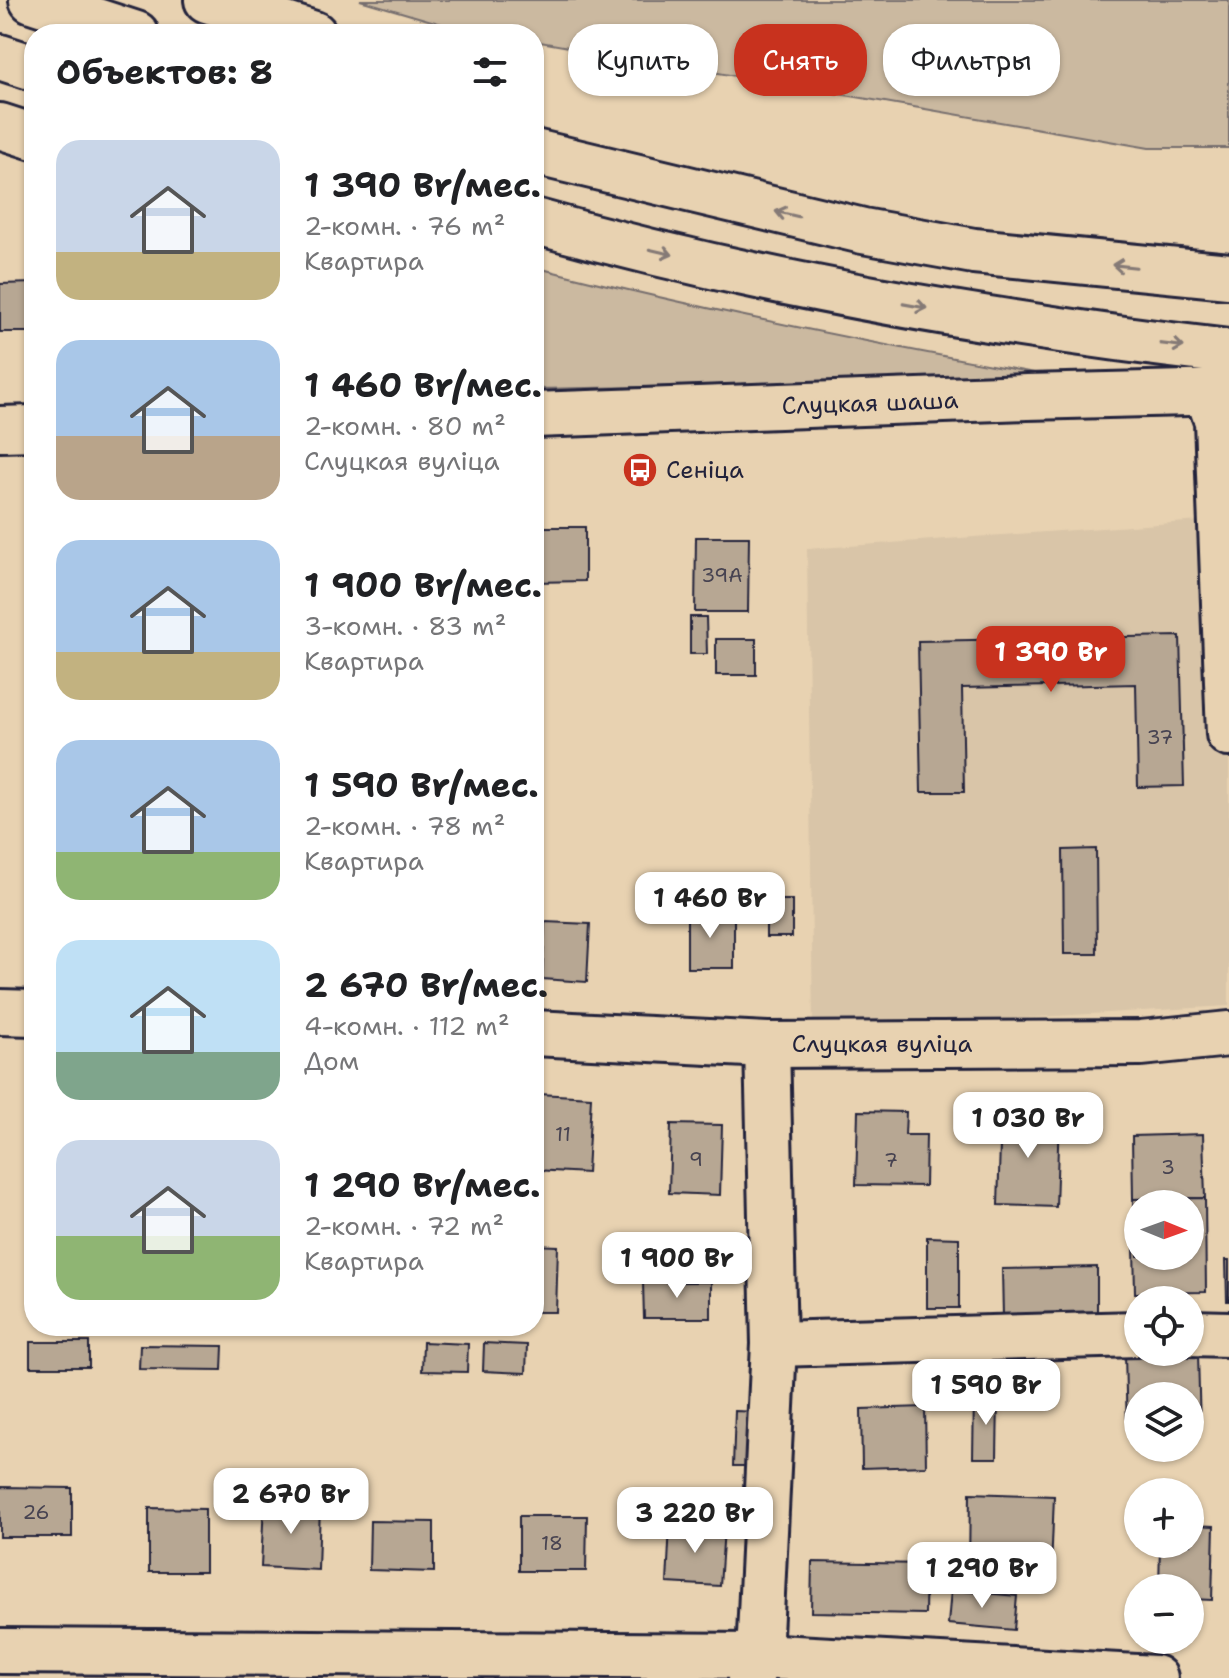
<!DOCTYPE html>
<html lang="ru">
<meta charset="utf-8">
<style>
:root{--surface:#fff;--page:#f6f6f6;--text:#202124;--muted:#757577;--accent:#c8321e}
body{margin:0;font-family:"Shantell Sans",sans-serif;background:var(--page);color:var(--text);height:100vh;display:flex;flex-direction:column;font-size:30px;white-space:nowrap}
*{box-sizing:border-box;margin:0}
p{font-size:26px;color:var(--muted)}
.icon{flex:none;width:44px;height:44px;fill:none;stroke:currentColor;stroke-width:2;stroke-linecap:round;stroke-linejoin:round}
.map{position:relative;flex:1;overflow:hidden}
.side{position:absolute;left:24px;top:24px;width:520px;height:1312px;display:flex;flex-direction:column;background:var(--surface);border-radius:32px;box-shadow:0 2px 6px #0004}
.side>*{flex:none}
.guide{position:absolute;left:568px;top:24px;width:540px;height:72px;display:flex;gap:16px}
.needle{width:52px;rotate:91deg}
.tools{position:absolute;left:1124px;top:1190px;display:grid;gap:16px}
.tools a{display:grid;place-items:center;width:80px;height:80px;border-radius:50%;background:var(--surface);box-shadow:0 2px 6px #0004;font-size:40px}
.price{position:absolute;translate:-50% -68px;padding:0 18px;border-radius:16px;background:#fff;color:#222;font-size:26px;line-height:52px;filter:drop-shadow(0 2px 4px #0008)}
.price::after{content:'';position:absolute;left:50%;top:48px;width:24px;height:18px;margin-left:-12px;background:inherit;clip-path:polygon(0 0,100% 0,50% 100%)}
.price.active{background:var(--accent);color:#fff}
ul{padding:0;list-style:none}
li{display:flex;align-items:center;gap:24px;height:200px;padding:0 32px}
li span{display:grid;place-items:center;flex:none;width:224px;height:160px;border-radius:24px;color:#555}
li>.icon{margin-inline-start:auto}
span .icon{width:96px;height:96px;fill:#fffc;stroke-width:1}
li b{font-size:34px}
h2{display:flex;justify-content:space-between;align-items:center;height:96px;padding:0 32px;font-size:34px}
.pill{padding:0 28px;border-radius:32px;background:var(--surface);box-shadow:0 2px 6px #0004;font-size:28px;line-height:72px}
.pill.active{background:var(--accent);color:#fff}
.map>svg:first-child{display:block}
</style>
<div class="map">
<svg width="1229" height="1678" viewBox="0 0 1229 1678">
<rect width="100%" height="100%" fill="#e8d2b1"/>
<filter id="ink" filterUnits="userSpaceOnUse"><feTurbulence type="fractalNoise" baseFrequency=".0125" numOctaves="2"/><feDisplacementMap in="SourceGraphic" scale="16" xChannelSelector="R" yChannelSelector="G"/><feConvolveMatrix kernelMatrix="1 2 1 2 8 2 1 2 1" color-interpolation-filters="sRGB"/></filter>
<g filter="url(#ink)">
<path fill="#d9c5a8" d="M 1229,519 L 1229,1006 L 813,1030 L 807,549 Z"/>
<g fill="#cbb9a0" stroke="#766e6e" stroke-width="2">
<path d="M 360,0 L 1229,0 L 1229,148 L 1149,148 L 534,41 L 534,34 L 492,34 L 452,27 Z"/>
<path d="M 534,267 C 711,312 888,347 1068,379 L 534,389 Z"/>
</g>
<g fill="#b7a793" stroke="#22223b" stroke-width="2" fill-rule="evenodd">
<path d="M 34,283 L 34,332 L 0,332 L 0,284 Z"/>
<path d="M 534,527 L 585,527 L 585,581 L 534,582 Z"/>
<path d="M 696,537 L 749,537 L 748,612 L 695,612 Z"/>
<path d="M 690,617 L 706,617 L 707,654 L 690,654 Z"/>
<path d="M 1180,636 L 1184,786 L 1138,787 L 1136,684 L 962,688 L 964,792 L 921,792 L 918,641 Z"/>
<rect x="716" y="639" width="40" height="36"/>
<path d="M 1096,849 L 1097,954 L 1064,954 L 1063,850 Z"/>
<rect x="766" y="900" width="26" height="37"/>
<rect x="687" y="912" width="47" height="56"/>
<path d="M 545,922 L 590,924 L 587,982 L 542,979 Z"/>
<path d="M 539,1094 L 591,1097 L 587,1173 L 535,1170 Z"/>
<path d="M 858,1111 L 906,1112 L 905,1135 L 926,1135 L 925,1186 L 856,1185 Z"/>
<path d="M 1001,1114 L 1059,1116 L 1056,1207 L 998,1205 Z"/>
<path d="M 671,1124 L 722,1125 L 720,1195 L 669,1193 Z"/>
<path d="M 1203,1134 L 1205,1198 L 1133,1199 L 1132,1136 Z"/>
<path d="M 1205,1198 L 1206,1292 L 1135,1293 L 1133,1199 ZM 1138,1204 L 1190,1204 L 1190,1256 L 1138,1256 Z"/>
<path d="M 927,1237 L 959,1238 L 959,1308 L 927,1308 Z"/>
<path d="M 534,1245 L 558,1246 L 556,1312 L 534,1312 Z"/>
<path d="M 1226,1260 L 1229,1260 L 1229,1301 L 1227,1301 Z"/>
<path d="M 1097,1267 L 1097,1315 L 1003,1317 L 1002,1269 Z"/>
<path d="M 643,1282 L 711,1282 L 711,1318 L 644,1318 Z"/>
<rect x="30" y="1342" width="59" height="25"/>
<path d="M 423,1342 L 468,1344 L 467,1372 L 422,1371 Z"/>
<path d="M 484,1343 L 527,1345 L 526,1373 L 483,1371 Z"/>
<path d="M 140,1345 L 223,1346 L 222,1370 L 139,1369 Z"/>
<path d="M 1198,1353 L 1200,1431 L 1190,1431 L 1190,1396 L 1138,1396 L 1138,1432 L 1127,1432 L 1125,1354 Z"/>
<path d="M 974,1396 L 998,1396 L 997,1458 L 973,1458 Z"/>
<path d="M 925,1407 L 926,1466 L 862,1468 L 861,1409 Z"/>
<path d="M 735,1411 L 759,1412 L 757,1466 L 733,1466 Z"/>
<path d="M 0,1487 L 72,1488 L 72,1537 L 0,1537 Z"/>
<path d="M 970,1493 L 1054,1496 L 1051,1570 L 969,1567 Z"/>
<path d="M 264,1502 L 320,1505 L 318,1570 L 261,1567 Z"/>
<path d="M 149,1508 L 205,1509 L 205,1572 L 149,1572 Z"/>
<path d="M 519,1516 L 587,1516 L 586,1571 L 519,1571 Z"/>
<path d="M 370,1521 L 434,1522 L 434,1572 L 369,1570 Z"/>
<path d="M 670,1524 L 724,1528 L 720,1586 L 667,1583 Z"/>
<path d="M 1190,1525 L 1214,1526 L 1212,1600 L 1190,1599 L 1190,1588 L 1159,1588 L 1160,1544 L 1190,1544 Z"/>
<path d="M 812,1562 L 926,1564 L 925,1614 L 811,1612 Z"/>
<path d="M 951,1590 L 1017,1596 L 1014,1630 L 948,1624 Z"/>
</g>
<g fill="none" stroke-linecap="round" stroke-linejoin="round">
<g stroke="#22223b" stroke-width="50">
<g id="minor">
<path d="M 0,126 L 34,137"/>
<path d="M 1207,393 L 1217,421 L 1229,734"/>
<path d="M 534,415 L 1027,397 L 1229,392"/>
<path d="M 0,429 L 34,428"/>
<path d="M 0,1012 L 34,1013"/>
<path d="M 534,1033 L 767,1045 L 1141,1043 L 1229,1034"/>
<path d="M 1190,1333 L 1229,1334"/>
<path d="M 774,1344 L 1138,1334"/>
<path d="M 0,1651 L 759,1656 L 1155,1678"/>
<path d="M 750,1678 L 759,1656 L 774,1344 L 767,1045"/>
</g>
</g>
<g stroke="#22223b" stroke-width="50">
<g id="highway">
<path d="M 32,0 L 136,34"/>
<path d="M 207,0 L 314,34"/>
<path d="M 0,57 L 34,68"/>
<path d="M 534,152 L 863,231 L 974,251 L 1229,276"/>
<path d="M 534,221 C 761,285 995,325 1229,352"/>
</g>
</g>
<use href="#minor" stroke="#e8d2b1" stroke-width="44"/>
<use href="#highway" stroke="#e8d2b1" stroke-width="44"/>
</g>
<defs><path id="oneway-shaft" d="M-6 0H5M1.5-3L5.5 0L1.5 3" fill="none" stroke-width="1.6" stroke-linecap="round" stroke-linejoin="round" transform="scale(2)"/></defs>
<g stroke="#857a76">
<use href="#oneway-shaft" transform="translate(787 214) rotate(-167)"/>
<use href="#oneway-shaft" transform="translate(661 252) rotate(13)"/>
<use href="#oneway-shaft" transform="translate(1124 266) rotate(-174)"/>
<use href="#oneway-shaft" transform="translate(915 306) rotate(10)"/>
<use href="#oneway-shaft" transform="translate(1172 345) rotate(7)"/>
</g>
</g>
<defs>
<g id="bus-disc" transform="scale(1.8)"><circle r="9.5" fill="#c8321e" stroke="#e8d2b1"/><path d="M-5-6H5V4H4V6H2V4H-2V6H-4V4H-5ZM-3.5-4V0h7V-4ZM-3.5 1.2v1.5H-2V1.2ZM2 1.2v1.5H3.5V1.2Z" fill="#fff"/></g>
</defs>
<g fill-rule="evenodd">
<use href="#bus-disc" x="640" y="470"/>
</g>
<g text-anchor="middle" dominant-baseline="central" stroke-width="6" stroke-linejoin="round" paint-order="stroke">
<g font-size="20" fill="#474351">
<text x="722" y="575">39А</text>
<text x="1160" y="737">37</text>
<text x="563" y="1134">11</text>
<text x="696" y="1159">9</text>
<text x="891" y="1160">7</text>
<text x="1168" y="1167">3</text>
<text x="36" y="1512">26</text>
<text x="552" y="1543">18</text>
</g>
<g font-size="24" fill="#22223b" stroke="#e8d2b1">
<text transform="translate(870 403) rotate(-2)">Слуцкая шаша</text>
<text x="882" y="1044">Слуцкая вуліца</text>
</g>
<g font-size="24" fill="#22223b" stroke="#e8d2b1" text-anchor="start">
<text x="666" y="470">Сеніца</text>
</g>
</g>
</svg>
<div class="tools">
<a><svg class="needle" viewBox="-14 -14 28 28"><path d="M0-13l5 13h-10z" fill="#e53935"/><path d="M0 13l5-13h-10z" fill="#757577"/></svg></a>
<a><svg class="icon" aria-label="locate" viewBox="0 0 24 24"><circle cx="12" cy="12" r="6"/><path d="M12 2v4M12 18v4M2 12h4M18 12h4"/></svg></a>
<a><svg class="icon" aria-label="layers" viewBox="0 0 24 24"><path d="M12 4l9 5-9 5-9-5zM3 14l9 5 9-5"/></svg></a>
<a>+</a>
<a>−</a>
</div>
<b class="price active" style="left:1051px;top:694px">1 390 Br</b>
<b class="price" style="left:710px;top:940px">1 460 Br</b>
<b class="price" style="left:1028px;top:1160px">1 030 Br</b>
<b class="price" style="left:677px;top:1300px">1 900 Br</b>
<b class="price" style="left:986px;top:1427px">1 590 Br</b>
<b class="price" style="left:291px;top:1536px">2 670 Br</b>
<b class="price" style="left:695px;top:1555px">3 220 Br</b>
<b class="price" style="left:982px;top:1610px">1 290 Br</b>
<div class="guide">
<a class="pill">Купить</a>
<a class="pill active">Снять</a>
<a class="pill">Фильтры</a>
</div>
<section class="side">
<h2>Объектов: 8<svg class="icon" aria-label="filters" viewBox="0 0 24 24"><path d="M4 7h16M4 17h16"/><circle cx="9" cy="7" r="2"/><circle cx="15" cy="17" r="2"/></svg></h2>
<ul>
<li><span style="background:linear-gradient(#c9d6e8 70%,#c2b280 0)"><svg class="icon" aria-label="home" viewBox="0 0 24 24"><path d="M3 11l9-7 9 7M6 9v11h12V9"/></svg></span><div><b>1 390 Br/мес.</b><p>2-комн. · 76 m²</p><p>Квартира</p></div></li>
<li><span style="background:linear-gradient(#a9c7e8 60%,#b9a48a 0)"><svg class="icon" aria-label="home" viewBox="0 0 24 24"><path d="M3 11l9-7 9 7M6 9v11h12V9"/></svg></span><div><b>1 460 Br/мес.</b><p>2-комн. · 80 m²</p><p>Слуцкая вуліца</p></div></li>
<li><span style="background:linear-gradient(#a9c7e8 70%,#c2b280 0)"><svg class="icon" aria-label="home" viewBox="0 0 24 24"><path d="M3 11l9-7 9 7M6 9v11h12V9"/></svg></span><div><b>1 900 Br/мес.</b><p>3-комн. · 83 m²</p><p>Квартира</p></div></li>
<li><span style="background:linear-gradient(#a9c7e8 70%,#8fb573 0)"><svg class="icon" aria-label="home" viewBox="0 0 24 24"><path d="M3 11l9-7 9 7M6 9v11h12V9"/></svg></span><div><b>1 590 Br/мес.</b><p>2-комн. · 78 m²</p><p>Квартира</p></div></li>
<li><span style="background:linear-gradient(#bfe0f5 70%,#7fa58c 0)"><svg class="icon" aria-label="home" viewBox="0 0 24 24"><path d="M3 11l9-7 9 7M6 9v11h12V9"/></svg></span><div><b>2 670 Br/мес.</b><p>4-комн. · 112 m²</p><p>Дом</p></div></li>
<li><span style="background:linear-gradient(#c9d6e8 60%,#8fb573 0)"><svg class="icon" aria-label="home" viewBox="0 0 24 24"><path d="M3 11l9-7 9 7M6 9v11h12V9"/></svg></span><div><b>1 290 Br/мес.</b><p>2-комн. · 72 m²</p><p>Квартира</p></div></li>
</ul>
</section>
</div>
